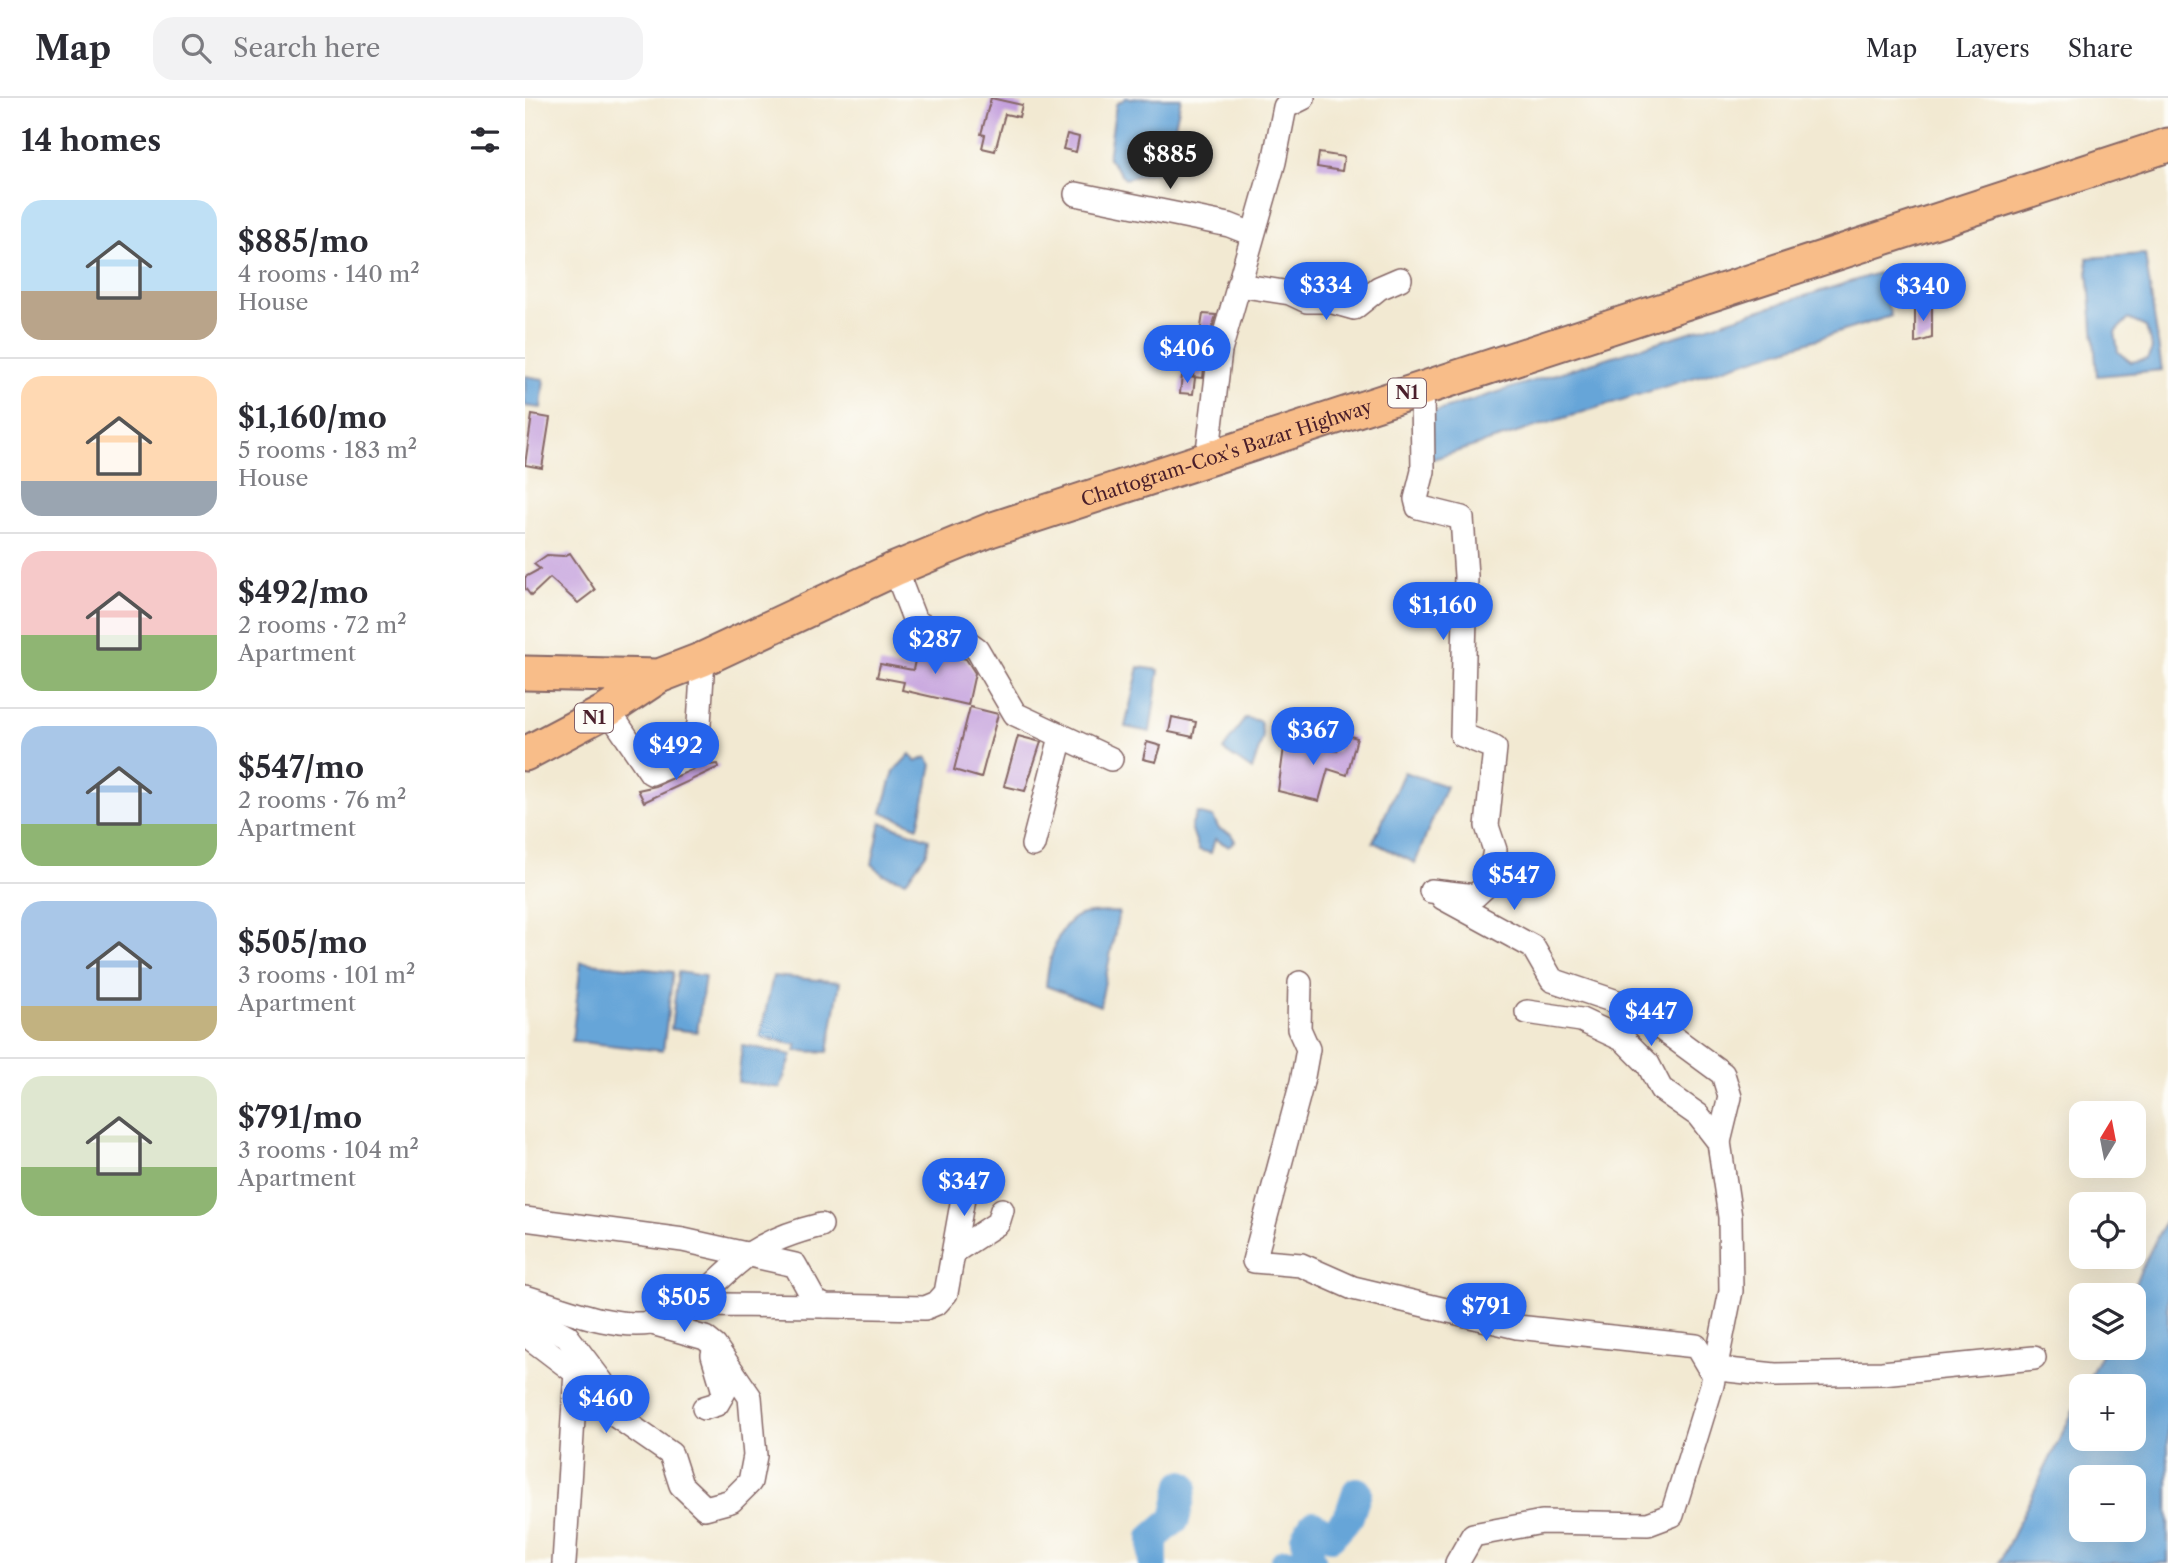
<!DOCTYPE html>
<meta charset="utf-8">
<style>
:root{--surface:#fff;--page:#f2f2f3;--text:#2b2b33;--muted:#7c7c81;--line:#e1e1e2;--accent:#2563eb}
body{margin:0;font-family:"Libre Caslon Text",serif;background:var(--page);color:var(--text);height:100vh;display:flex;flex-direction:column;font-size:26px;white-space:nowrap}
*{box-sizing:border-box;margin:0}
p{font-size:23px;color:var(--muted)}
.icon{flex:none;width:38px;height:38px;fill:none;stroke:currentColor;stroke-width:2;stroke-linecap:round;stroke-linejoin:round}
.map{position:relative;flex:1;overflow:hidden}
.sheet{display:flex;flex-direction:column;background:var(--surface);width:525px}
.sheet>*{flex:none}
.needle{width:46px;rotate:10deg}
.buttons{position:absolute;left:1544px;top:1003px;display:grid;gap:14px}
.buttons a{display:grid;place-items:center;width:77px;height:77px;border-radius:14px;background:var(--surface);box-shadow:0 7px 28px #0002;font-size:35px}
.price{position:absolute;translate:-50% -60px;padding:0 16px;border-radius:24px;background:var(--accent);color:#fff;font-size:23px;line-height:46px;filter:drop-shadow(0 2px 4px #0008)}
.price::after{content:'';position:absolute;left:50%;top:42px;width:21px;height:16px;margin-left:-10px;background:inherit;clip-path:polygon(0 0,100% 0,50% 100%)}
.price.active{background:#222;color:#fff}
ul{padding:0;list-style:none}
li{display:flex;align-items:center;gap:21px;height:175px;padding:0 21px}
li+li{border-top:2px solid var(--line)}
li span{display:grid;place-items:center;flex:none;width:196px;height:140px;border-radius:21px;color:#555}
li>.icon{margin-inline-start:auto}
span .icon{width:84px;height:84px;fill:#fffc;stroke-width:1}
li b{font-size:30px}
h2{display:flex;justify-content:space-between;align-items:center;height:84px;padding:0 21px;font-size:30px}
header{display:flex;align-items:center;gap:42px;box-sizing:border-box;height:98px;padding:0 35px;background:var(--surface);border-bottom:2px solid var(--line)}
header strong{font-size:33px}
nav{display:flex;gap:38px;margin-inline-start:auto;font-size:24px}
.search{width:490px;height:63px;background:var(--page);display:flex;align-items:center;gap:18px;box-sizing:border-box;padding:0 24px;border-radius:21px;color:var(--muted);font-size:26px}
main{display:flex;flex:1;min-height:0}
.map>svg:first-child{display:block}
</style>
<header>
<strong>Map</strong>
<div class="search"><svg class="icon" aria-label="search" viewBox="0 0 24 24"><circle cx="10" cy="10" r="6"/><path d="M15 15l6 6"/></svg>Search here</div>
<nav><a>Map</a><a>Layers</a><a>Share</a></nav>
</header>
<main>
<section class="sheet">
<h2>14 homes<svg class="icon" aria-label="filters" viewBox="0 0 24 24"><path d="M4 7h16M4 17h16"/><circle cx="9" cy="7" r="2"/><circle cx="15" cy="17" r="2"/></svg></h2>
<ul>
<li><span style="background:linear-gradient(#bfe0f5 65%,#b9a48a 0)"><svg class="icon" aria-label="home" viewBox="0 0 24 24"><path d="M3 11l9-7 9 7M6 9v11h12V9"/></svg></span><div><b>$885/mo</b><p>4 rooms · 140 m²</p><p>House</p></div></li>
<li><span style="background:linear-gradient(#ffd9b3 75%,#9aa5b1 0)"><svg class="icon" aria-label="home" viewBox="0 0 24 24"><path d="M3 11l9-7 9 7M6 9v11h12V9"/></svg></span><div><b>$1,160/mo</b><p>5 rooms · 183 m²</p><p>House</p></div></li>
<li><span style="background:linear-gradient(#f6c9c9 60%,#8fb573 0)"><svg class="icon" aria-label="home" viewBox="0 0 24 24"><path d="M3 11l9-7 9 7M6 9v11h12V9"/></svg></span><div><b>$492/mo</b><p>2 rooms · 72 m²</p><p>Apartment</p></div></li>
<li><span style="background:linear-gradient(#a9c7e8 70%,#8fb573 0)"><svg class="icon" aria-label="home" viewBox="0 0 24 24"><path d="M3 11l9-7 9 7M6 9v11h12V9"/></svg></span><div><b>$547/mo</b><p>2 rooms · 76 m²</p><p>Apartment</p></div></li>
<li><span style="background:linear-gradient(#a9c7e8 75%,#c2b280 0)"><svg class="icon" aria-label="home" viewBox="0 0 24 24"><path d="M3 11l9-7 9 7M6 9v11h12V9"/></svg></span><div><b>$505/mo</b><p>3 rooms · 101 m²</p><p>Apartment</p></div></li>
<li><span style="background:linear-gradient(#dfe7d0 65%,#8fb573 0)"><svg class="icon" aria-label="home" viewBox="0 0 24 24"><path d="M3 11l9-7 9 7M6 9v11h12V9"/></svg></span><div><b>$791/mo</b><p>3 rooms · 104 m²</p><p>Apartment</p></div></li>
</ul>
</section>
<div class="map">
<svg width="1643" height="1465" viewBox="0 0 1643 1465">
<rect width="100%" height="100%" fill="#fdfcf7"/>
<filter id="ink" filterUnits="userSpaceOnUse"><feTurbulence type="fractalNoise" baseFrequency=".0143" numOctaves="2"/><feDisplacementMap in="SourceGraphic" scale="14" xChannelSelector="R" yChannelSelector="G"/><feConvolveMatrix kernelMatrix="1 2 1 2 8 2 1 2 1" color-interpolation-filters="sRGB"/></filter>
<filter id="wash" filterUnits="userSpaceOnUse"><feTurbulence type="fractalNoise" baseFrequency=".00686" numOctaves="4" result="noise"/><feDisplacementMap in="SourceGraphic" scale="28" xChannelSelector="R" yChannelSelector="G"/><feGaussianBlur stdDeviation="1.57" result="paint"/><feColorMatrix in="noise" values="0 0 0 0 0 0 0 0 0 0 0 0 0 0 0 0 0 1.4 0 .05"/><feComposite in="paint" operator="in"/></filter>
<g filter="url(#wash)">
<rect width="100%" height="100%" fill="#f2e9d2"/>
<g fill="#66a5d8" stroke="#586282" stroke-width="2" fill-rule="evenodd">
<path d="M 601,0 L 656,0 L 641,71 L 600,81 L 583,60 L 591,6 Z"/>
<path d="M 1620,156 L 1637,272 L 1572,278 L 1562,160 ZM 1603,221 L 1621,229 L 1627,251 L 1622,261 L 1606,264 L 1593,254 L 1590,234 Z"/>
<path d="M 1353,175 L 1366,218 L 905,362 L 903,316 Z"/>
<path d="M 0,278 L 19,281 L 16,310 L 0,308 Z"/>
<path d="M 614,569 L 634,572 L 625,634 L 600,629 Z"/>
<path d="M 720,620 L 735,623 L 738,639 L 727,672 L 698,652 Z"/>
<path d="M 385,656 L 391,664 L 402,659 L 407,667 L 393,729 L 357,714 L 369,673 Z"/>
<path d="M 879,674 L 921,688 L 890,765 L 848,744 Z"/>
<path d="M 672,715 L 688,719 L 694,731 L 706,736 L 710,743 L 703,748 L 690,741 L 686,755 L 674,752 L 666,729 Z"/>
<path d="M 356,724 L 404,741 L 402,754 L 381,783 L 358,776 L 347,766 Z"/>
<path d="M 594,814 L 575,908 L 521,888 C 523,866 531,826 555,817 C 567,813 582,815 594,814 Z"/>
<path d="M 56,864 L 148,874 L 138,953 L 47,943 Z"/>
<path d="M 153,874 L 180,878 L 172,934 L 146,931 Z"/>
<path d="M 248,878 L 315,884 L 303,954 L 270,953 L 272,947 L 235,939 Z"/>
<path d="M 217,947 L 267,957 L 255,990 L 213,984 Z"/>
<path d="M 1643,1116 L 1643,1465 L 1474,1465 L 1556,1297 L 1556,1340 L 1608,1340 L 1608,1288 L 1560,1288 L 1579,1250 L 1608,1250 L 1608,1197 L 1604,1197 ZM 1556,1379 L 1608,1379 L 1608,1432 L 1556,1432 Z"/>
</g>
<g fill="none" stroke-linecap="round" stroke-linejoin="round">
<g stroke="#66a5d8" stroke-width="30">
<path d="M 628,1465 L 628,1440 L 650,1421 L 658,1387"/>
<path d="M 760,1465 L 763,1465"/>
<path d="M 787,1465 L 780,1440 L 788,1427 L 806,1438 L 824,1418 L 832,1394"/>
</g>
</g>
<g id="blocks">
<g fill="#c4a0dd">
<path d="M 466,0 L 497,7 L 494,19 L 480,16 L 470,53 L 457,50 L 460,37 L 456,36 Z"/>
<path d="M 542,36 L 554,39 L 551,54 L 538,51 Z"/>
<path d="M 794,55 L 819,59 L 817,73 L 792,69 Z"/>
<path d="M 1407,207 L 1407,240 L 1390,245 L 1390,209 Z"/>
<path d="M 678,216 L 691,217 L 681,249 L 678,280 L 668,279 Z"/>
<path d="M 657,278 L 670,280 L 668,296 L 655,295 Z"/>
<path d="M 7,317 L 25,320 L 17,370 L 0,367 Z"/>
<path d="M 45,455 L 70,492 L 53,505 L 25,480 L 6,498 L 0,490 L 0,479 L 15,471 L 9,466 L 22,457 L 39,458 Z"/>
<path d="M 393,548 L 441,561 L 450,575 L 443,607 L 377,592 L 379,584 L 352,579 L 355,566 L 388,572 Z"/>
<path d="M 445,609 L 473,616 L 456,680 L 429,672 Z"/>
<path d="M 647,619 L 671,624 L 668,639 L 644,634 Z"/>
<path d="M 818,636 L 832,640 L 822,677 L 803,671 L 794,703 L 753,693 L 760,642 L 812,653 Z"/>
<path d="M 493,638 L 516,644 L 500,693 L 479,688 Z"/>
<path d="M 622,644 L 636,648 L 631,664 L 618,661 Z"/>
<path d="M 193,666 L 194,669 L 119,704 L 113,692 L 131,688 L 174,668 Z"/>
</g>
</g>
</g>
<g filter="url(#ink)">
<use href="#blocks" fill-opacity="0" stroke="#856665" stroke-width="2"/>
<g fill="none" stroke-linecap="round" stroke-linejoin="round">
<g stroke="#856665" stroke-width="26">
<g id="minor">
<path d="M 551,96 L 704,127 L 727,136"/>
<path d="M 713,187 L 765,195 L 782,203 L 804,203 L 829,210 L 854,190 L 875,181"/>
<path d="M 897,290 L 898,373 L 891,401 L 893,409 L 937,420 L 941,478 L 937,637 L 970,650 L 962,728 L 970,752 L 963,786 L 950,798 L 906,793"/>
<path d="M 682,361 L 695,253 L 749,64 L 760,9 L 778,0"/>
<path d="M 370,471 L 390,523 L 417,538 L 441,543 L 452,551 L 490,616 L 586,661"/>
<path d="M 83,612 L 126,675 L 163,660 L 174,626 L 178,561"/>
<path d="M 508,747 L 536,639"/>
<path d="M 918,800 L 1008,849 L 1027,882 L 1107,909 L 1198,976 L 1205,999 L 1194,1044"/>
<path d="M 775,885 L 774,931 L 783,951 L 777,984 L 729,1163 L 776,1167 L 828,1190 L 992,1229 L 1171,1248 L 1184,1270 L 1250,1277 L 1357,1275 L 1509,1260"/>
<path d="M 0,1121 L 158,1142 L 270,1167 L 290,1203 L 300,1208 L 400,1210 L 412,1205 L 421,1195 L 438,1100"/>
<path d="M 430,1153 L 473,1125 L 477,1112"/>
<path d="M 0,1199 C 39,1210 85,1231 126,1225 C 166,1220 194,1175 226,1155 C 248,1141 271,1133 296,1127"/>
<path d="M 157,1214 L 196,1207 L 300,1208"/>
<path d="M 0,1215 L 42,1238 L 77,1284"/>
<path d="M 0,1236 L 67,1287 L 91,1318 L 146,1356 L 156,1387 L 180,1410 L 206,1403 L 225,1384 L 230,1358 L 225,1299 L 190,1248 L 180,1240 L 127,1225"/>
<path d="M 179,1310 L 192,1306 L 199,1294 L 188,1257"/>
<path d="M 39,1465 L 51,1273"/>
<path d="M 932,1465 L 948,1437 L 1017,1424 L 1123,1426 L 1147,1417 L 1187,1287 L 1206,1193 L 1205,1119 L 1194,1044 L 1173,1017 L 1136,991 L 1123,966 L 1099,942 L 1056,922 L 1002,914"/>
</g>
</g>
<g stroke="#856665" stroke-width="37">
<g id="highway">
<path d="M 0,575 L 134,578"/>
<path id="s1" d="M 0,656 L 83,612 L 134,578 L 178,561 L 370,471 L 465,432 L 1643,47"/>
</g>
</g>
<use href="#minor" stroke="#fff" stroke-width="23"/>
<use href="#highway" stroke="#f8bd89" stroke-width="33"/>
</g>
</g>
<g text-anchor="middle" dominant-baseline="central" stroke-width="6" stroke-linejoin="round" paint-order="stroke">
<g fill="#fdfcf7" stroke="#806168" stroke-width="2">
<rect x="863" y="280.5" width="38" height="29" rx="5"/>
<rect x="50" y="605.5" width="38" height="29" rx="5"/>
</g>
<g font-size="18" font-weight="bold" fill="#4a1f2b">
<text x="882" y="295">N1</text>
<text x="69" y="620">N1</text>
</g>
<g font-size="19" fill="#4a1f2b" stroke="#fdfcf7">
<text stroke="none"><textPath href="#s1" startOffset="766">Chattogram-Cox's Bazar Highway</textPath></text>
</g>
</g>
</svg>
<div class="buttons">
<a><svg class="needle" viewBox="-14 -14 28 28"><path d="M0-13l5 13h-10z" fill="#e53935"/><path d="M0 13l5-13h-10z" fill="#7c7c81"/></svg></a>
<a><svg class="icon" aria-label="locate" viewBox="0 0 24 24"><circle cx="12" cy="12" r="6"/><path d="M12 2v4M12 18v4M2 12h4M18 12h4"/></svg></a>
<a><svg class="icon" aria-label="layers" viewBox="0 0 24 24"><path d="M12 4l9 5-9 5-9-5zM3 14l9 5 9-5"/></svg></a>
<a>+</a>
<a>−</a>
</div>
<b class="price active" style="left:645px;top:93px">$885</b>
<b class="price" style="left:801px;top:224px">$334</b>
<b class="price" style="left:1398px;top:225px">$340</b>
<b class="price" style="left:662px;top:287px">$406</b>
<b class="price" style="left:918px;top:544px">$1,160</b>
<b class="price" style="left:410px;top:578px">$287</b>
<b class="price" style="left:788px;top:669px">$367</b>
<b class="price" style="left:151px;top:684px">$492</b>
<b class="price" style="left:989px;top:814px">$547</b>
<b class="price" style="left:1126px;top:950px">$447</b>
<b class="price" style="left:439px;top:1120px">$347</b>
<b class="price" style="left:159px;top:1236px">$505</b>
<b class="price" style="left:961px;top:1245px">$791</b>
<b class="price" style="left:81px;top:1337px">$460</b>
</div>
</main>
